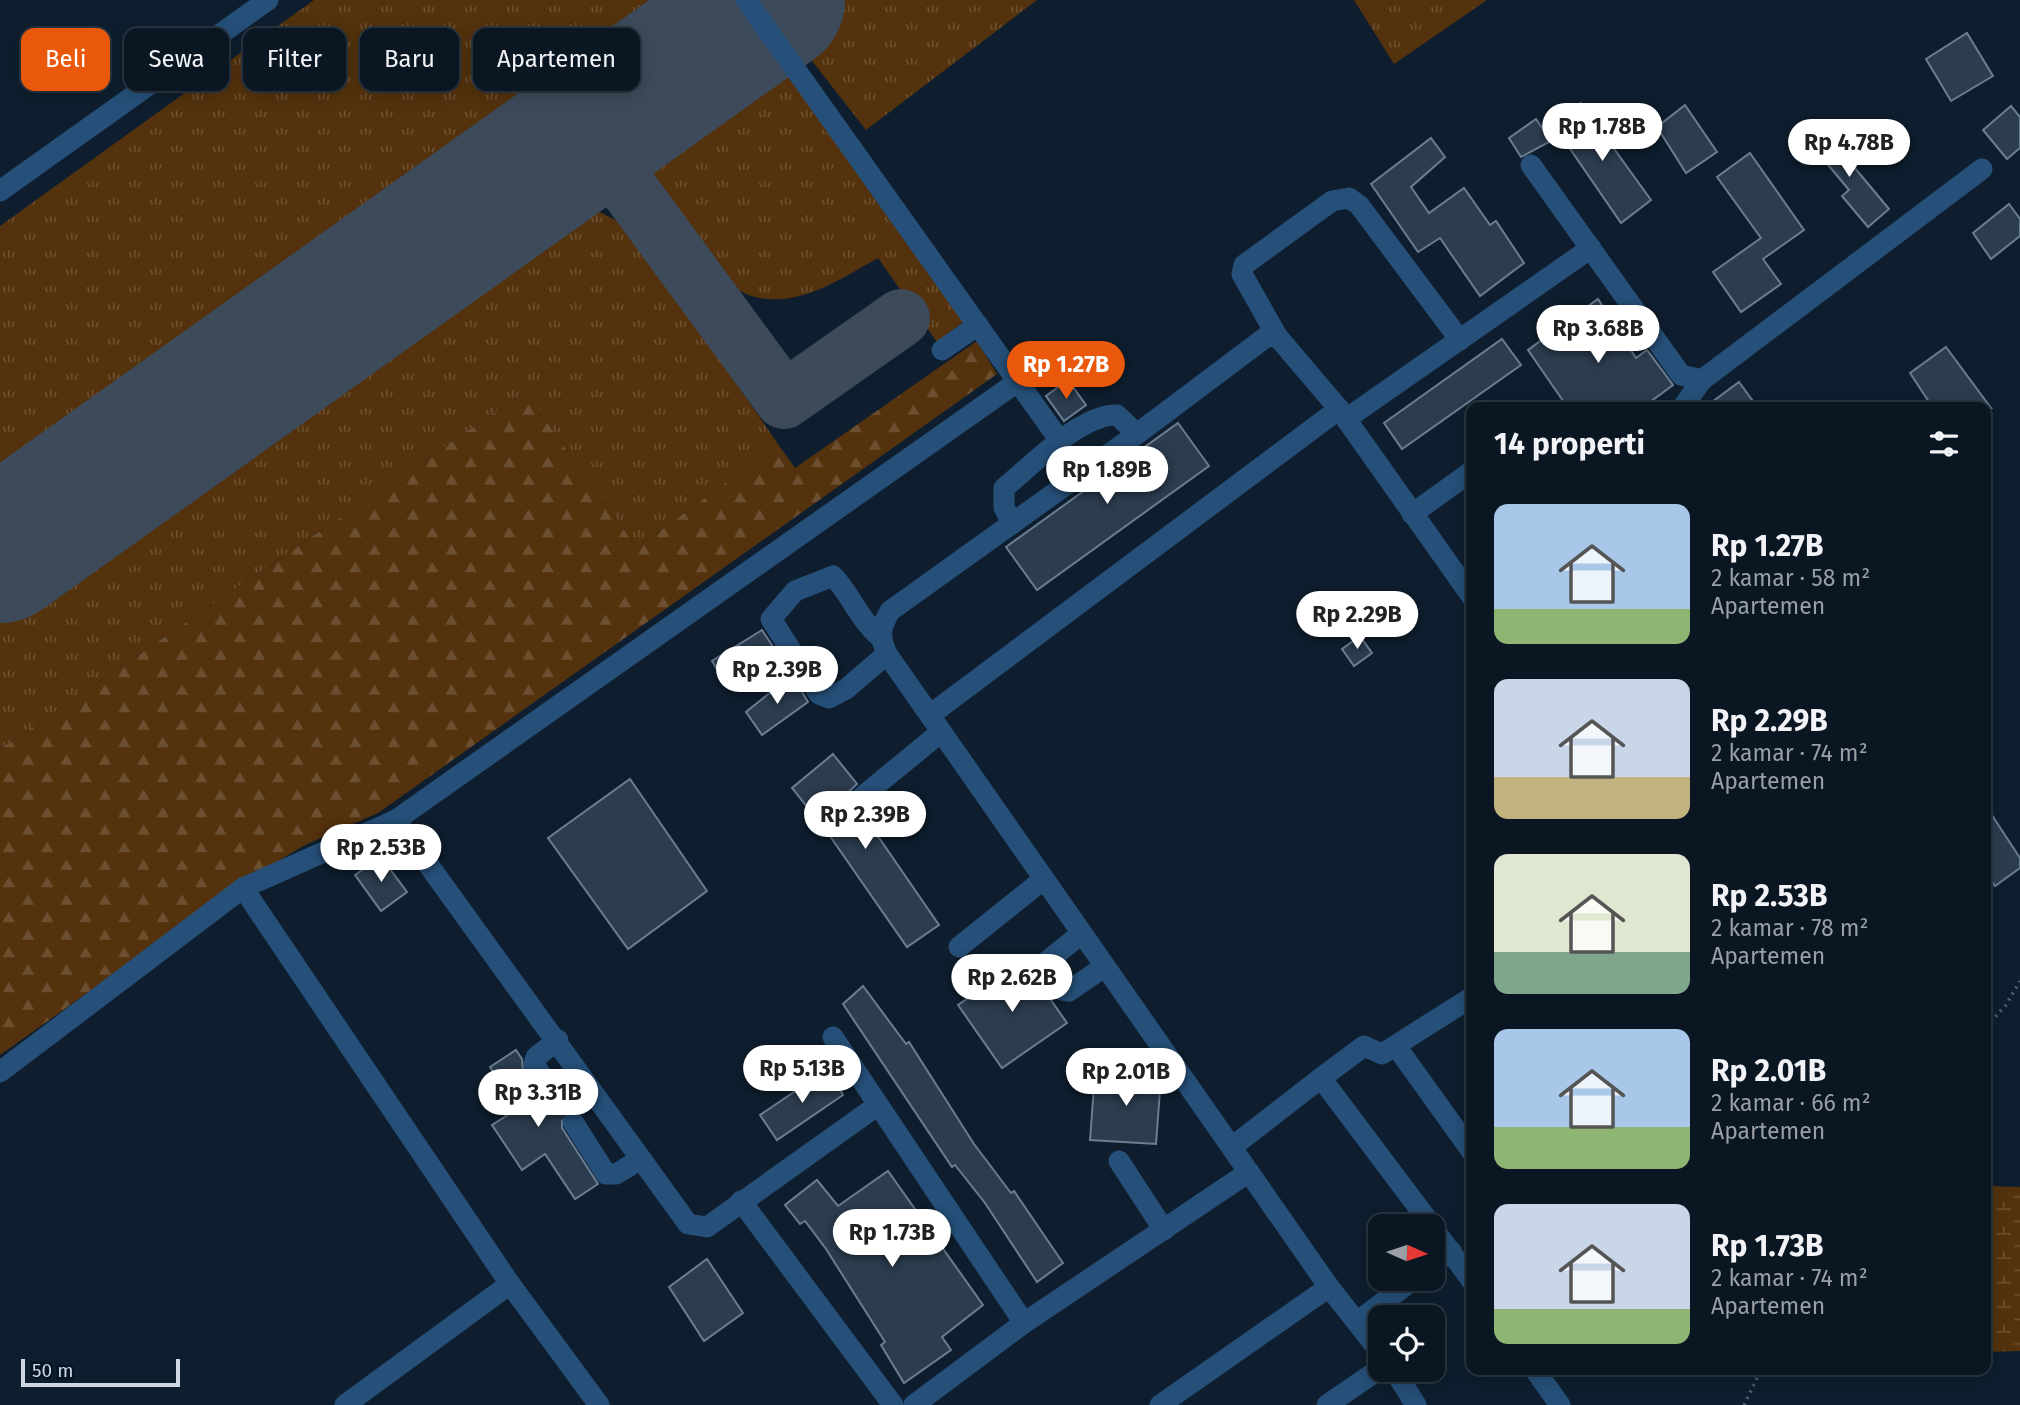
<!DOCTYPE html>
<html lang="id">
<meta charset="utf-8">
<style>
:root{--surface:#0a1622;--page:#131f2a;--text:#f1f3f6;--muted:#999fa5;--line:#2a3540;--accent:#ea580c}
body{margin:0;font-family:"Fira Sans",sans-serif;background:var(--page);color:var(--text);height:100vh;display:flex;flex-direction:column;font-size:26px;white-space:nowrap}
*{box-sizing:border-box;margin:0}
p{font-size:23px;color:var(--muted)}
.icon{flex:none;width:38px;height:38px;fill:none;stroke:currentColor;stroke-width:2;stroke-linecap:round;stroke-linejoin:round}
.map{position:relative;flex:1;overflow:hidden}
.sheet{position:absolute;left:1466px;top:402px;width:525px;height:973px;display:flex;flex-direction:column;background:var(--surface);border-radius:14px;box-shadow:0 4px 18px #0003,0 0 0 2px var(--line)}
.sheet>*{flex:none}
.guide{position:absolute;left:21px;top:28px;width:665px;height:63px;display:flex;gap:14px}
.needle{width:46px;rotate:93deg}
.controls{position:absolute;left:1368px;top:1214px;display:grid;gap:14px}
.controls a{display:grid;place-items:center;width:77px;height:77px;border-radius:14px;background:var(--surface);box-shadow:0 4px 18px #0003,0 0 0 2px var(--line);font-size:35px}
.scale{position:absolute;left:21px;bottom:18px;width:159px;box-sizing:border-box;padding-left:7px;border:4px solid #ced9e4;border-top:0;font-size:19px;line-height:24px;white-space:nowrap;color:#ced9e4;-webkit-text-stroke:5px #051424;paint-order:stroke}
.price{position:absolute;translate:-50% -60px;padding:0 16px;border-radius:24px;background:#fff;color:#222;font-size:23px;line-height:46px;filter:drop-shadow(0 2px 4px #0008)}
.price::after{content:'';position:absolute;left:50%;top:42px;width:21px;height:16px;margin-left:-10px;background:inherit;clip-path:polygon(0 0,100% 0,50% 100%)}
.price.current{background:var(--accent);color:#fff}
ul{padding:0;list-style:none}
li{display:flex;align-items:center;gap:21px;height:175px;padding:0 28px}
li span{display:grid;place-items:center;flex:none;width:196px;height:140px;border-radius:14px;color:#555}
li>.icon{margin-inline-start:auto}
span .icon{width:84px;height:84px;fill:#fffc;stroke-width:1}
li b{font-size:30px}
h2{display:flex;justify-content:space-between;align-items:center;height:84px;padding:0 28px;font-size:30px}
.tag{padding:0 24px;border-radius:14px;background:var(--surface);box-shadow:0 4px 18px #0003,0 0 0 2px var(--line);font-size:24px;line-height:63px}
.tag.current{background:var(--accent);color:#fff}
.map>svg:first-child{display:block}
</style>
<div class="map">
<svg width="2020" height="1405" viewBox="0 0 2020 1405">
<defs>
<pattern id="grass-tufts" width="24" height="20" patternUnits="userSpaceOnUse" patternTransform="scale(1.75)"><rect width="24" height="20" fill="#53320d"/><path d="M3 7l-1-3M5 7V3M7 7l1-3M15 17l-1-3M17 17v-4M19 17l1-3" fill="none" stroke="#6b4f30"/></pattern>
<pattern id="forest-firs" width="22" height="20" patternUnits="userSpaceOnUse" patternTransform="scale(1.75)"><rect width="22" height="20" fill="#53320d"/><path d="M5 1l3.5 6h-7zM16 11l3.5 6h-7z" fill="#6b4f30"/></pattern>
<pattern id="wetland-marsh" width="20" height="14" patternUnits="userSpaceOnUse" patternTransform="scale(1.75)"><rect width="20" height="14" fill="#53320d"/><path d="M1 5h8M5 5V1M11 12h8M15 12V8" fill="none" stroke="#6b4f30"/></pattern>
</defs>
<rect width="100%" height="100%" fill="#0e1e2e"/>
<g fill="url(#grass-tufts)">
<path d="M 314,0 L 724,0 L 0,518 L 0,226 Z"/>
<path d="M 819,0 L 1037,0 L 866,130 L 784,25 Z"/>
<path d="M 1354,0 L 1487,0 L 1394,64 Z"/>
<path d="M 768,36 L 967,319 L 937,342 L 878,258 C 844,277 802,306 760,298 C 746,296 723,283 713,273 C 690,250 650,191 650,158 C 651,142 662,122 670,109 C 678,95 750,49 768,36 Z"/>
<path d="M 568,201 L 594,209 L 629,227 L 778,444 L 637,548 L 525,392 L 0,749 L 0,581 L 533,205 Z"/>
</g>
<path fill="url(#forest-firs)" d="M 977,341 L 997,374 L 378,813 L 305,845 L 246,880 L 0,1055 L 0,749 L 525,392 L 637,548 L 778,444 L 795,468 Z"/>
<path fill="url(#wetland-marsh)" d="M 1986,1186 L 2020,1187 L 2020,1351 L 1986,1352 Z"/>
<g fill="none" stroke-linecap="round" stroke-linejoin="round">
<path stroke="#3c4a59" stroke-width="58" d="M 587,132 L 784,400 L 901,318"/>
<path stroke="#3c4a59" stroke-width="144" d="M 0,551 L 773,0"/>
</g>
<g fill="#2c3d4f" stroke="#6a7e92" stroke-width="2">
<path d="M 1967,33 L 1993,76 L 1951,101 L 1926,59 Z"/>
<path d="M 1581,103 L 1651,200 L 1621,223 L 1553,124 Z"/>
<path d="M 1685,105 L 1717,152 L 1686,173 L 1657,127 Z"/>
<path d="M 2011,106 L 2020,117 L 2020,148 L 2007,159 L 1983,130 Z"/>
<path d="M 1536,119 L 1551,141 L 1521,157 L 1509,138 Z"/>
<path d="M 1819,125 L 1889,209 L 1868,227 L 1842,196 L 1849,190 L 1805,137 Z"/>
<path d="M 1431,138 L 1445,157 L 1411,187 L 1429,213 L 1464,188 L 1490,225 L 1496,221 L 1524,263 L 1480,296 L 1440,238 L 1418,252 L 1371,184 Z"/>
<path d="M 1750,153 L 1804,230 L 1763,259 L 1781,284 L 1741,312 L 1713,272 L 1761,238 L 1717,177 Z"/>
<path d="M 2009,204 L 2020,219 L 2020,236 L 1991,259 L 1973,233 Z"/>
<path d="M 1598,299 L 1636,358 L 1647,350 L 1673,385 L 1642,408 L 1568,408 L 1528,350 Z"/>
<path d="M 1502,339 L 1521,365 L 1402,449 L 1384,423 Z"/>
<path d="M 1946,347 L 1991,408 L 1933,408 L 1910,373 Z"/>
<path d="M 1068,380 L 1086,405 L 1064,421 L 1046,396 Z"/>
<path d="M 1739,382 L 1758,408 L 1704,408 Z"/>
<path d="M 1178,423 L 1209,466 L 1037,590 L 1006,547 Z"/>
<path d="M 762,630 L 777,653 L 728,687 L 712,661 Z"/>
<path d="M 1360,636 L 1372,653 L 1354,666 L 1342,649 Z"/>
<path d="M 792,675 L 808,702 L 762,735 L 746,712 Z"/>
<path d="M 833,754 L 857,784 L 840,800 L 841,813 L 853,818 L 862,813 L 939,925 L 907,947 L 825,829 L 792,788 Z"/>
<path d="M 630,779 L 707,891 L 628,949 L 548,838 Z"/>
<path d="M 1986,806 L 2020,858 L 2020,868 L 1995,886 L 1986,872 Z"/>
<path d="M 381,857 L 407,892 L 381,911 L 355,875 Z"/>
<path d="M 1023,960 L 1067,1023 L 1002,1068 L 958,1005 Z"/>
<path d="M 863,986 L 906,1044 L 909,1042 L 974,1144 L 1011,1193 L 1014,1191 L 1063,1263 L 1037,1282 L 985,1203 L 955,1165 L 952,1167 L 843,1004 Z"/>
<path d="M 516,1050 L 522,1059 L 523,1071 L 545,1106 L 557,1111 L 568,1102 L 573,1109 L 562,1115 L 562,1128 L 598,1184 L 575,1199 L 545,1154 L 522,1170 L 492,1125 L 517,1109 L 490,1067 Z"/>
<path d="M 828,1069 L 843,1095 L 777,1140 L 760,1115 Z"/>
<path d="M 1095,1073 L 1161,1077 L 1156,1144 L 1090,1140 Z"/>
<path d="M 888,1171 L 983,1305 L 942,1337 L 951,1350 L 904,1383 L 881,1345 L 885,1342 L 826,1249 L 805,1221 L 800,1224 L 785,1205 L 817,1180 L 838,1206 Z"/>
<path d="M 707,1259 L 743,1313 L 704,1341 L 669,1287 Z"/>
</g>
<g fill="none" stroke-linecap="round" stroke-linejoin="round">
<path stroke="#2b3a49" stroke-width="21" stroke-dasharray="21 10" stroke-linecap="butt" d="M 556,1098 L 573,1122"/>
<g stroke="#52606f" stroke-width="3.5" stroke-dasharray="2 5" stroke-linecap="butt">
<path d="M 1986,1027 L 2006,1005 L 2020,981"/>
<path d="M 1744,1405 L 1761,1370"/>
</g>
<g stroke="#265079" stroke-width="21">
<path d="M 746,0 L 1060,441"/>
<path d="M 1531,165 L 1681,375 L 1702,380 L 1982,169"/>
<path d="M 0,191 L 268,0"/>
<path d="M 1277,336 L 1242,274 L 1244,265 L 1332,201 L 1349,198 L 1359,205 L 1460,340"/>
<path d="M 942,350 L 978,325"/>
<path d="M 1682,408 L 1702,380"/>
<path d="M 1346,419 L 1591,248"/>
<path d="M 1412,514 L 1472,471"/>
<path d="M 1012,524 L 1004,507 L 1004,488 C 1032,465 1081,414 1117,415 L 1137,434"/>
<path d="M 880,637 C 858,618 852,596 833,576 L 795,591 L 771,619 L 819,694 L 829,698 L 846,689 L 887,654"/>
<path d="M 930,715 L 1339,409"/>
<path d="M 852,805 L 941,732"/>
<path d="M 396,820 L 688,1224 L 707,1227 L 878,1105"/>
<path d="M 243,888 L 510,1284 L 599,1405"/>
<path d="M 1081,934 L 1045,963 L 1062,990 L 1069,991 L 1104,967"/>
<path d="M 959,947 L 1044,879"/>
<path d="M 833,1037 L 1024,1323"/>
<path d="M 1396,1046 L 1472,1152"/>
<path d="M 0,1072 L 243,888 L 396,820 L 1017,382"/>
<path d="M 1321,1078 L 1364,1046 L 1382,1054 L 1472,997"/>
<path d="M 556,1098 L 534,1064 L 536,1057 L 558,1040"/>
<path d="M 573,1122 L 606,1174 L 616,1174 L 641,1159"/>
<path d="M 1232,1147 L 1321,1078 L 1433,1227"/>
<path d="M 1119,1161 L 1164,1230"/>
<path d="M 741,1201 L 893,1405"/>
<path d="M 1433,1228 L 1472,1281"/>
<path d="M 1433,1264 L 1451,1251"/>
<path d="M 1357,1322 L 1414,1279"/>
<path d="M 1381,1353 L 1329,1287 L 887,654 C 879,636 880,628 890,611 L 1137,434 L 1266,337 L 1277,336 L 1339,409 L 1472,597"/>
<path d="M 1394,1370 L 1416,1405"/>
<path d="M 1535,1370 L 1560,1405"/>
<path d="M 345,1405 L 510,1284"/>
<path d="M 914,1405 L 1024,1323 L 1249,1172"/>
<path d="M 1160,1405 L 1329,1287"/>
<path d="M 1327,1405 L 1381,1368"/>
</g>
</g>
</svg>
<div class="controls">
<a><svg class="needle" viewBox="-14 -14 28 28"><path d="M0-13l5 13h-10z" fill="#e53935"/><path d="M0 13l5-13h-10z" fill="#999fa5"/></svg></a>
<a><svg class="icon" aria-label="locate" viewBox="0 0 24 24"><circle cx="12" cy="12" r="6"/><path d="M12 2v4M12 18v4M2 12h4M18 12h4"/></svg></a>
</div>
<div class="scale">50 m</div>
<b class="price" style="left:1602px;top:163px">Rp 1.78B</b>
<b class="price" style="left:1849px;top:179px">Rp 4.78B</b>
<b class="price" style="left:1598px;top:365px">Rp 3.68B</b>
<b class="price current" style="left:1066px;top:401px">Rp 1.27B</b>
<b class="price" style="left:1107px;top:506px">Rp 1.89B</b>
<b class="price" style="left:1357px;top:651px">Rp 2.29B</b>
<b class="price" style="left:777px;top:706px">Rp 2.39B</b>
<b class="price" style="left:865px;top:851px">Rp 2.39B</b>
<b class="price" style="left:381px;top:884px">Rp 2.53B</b>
<b class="price" style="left:1012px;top:1014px">Rp 2.62B</b>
<b class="price" style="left:802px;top:1105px">Rp 5.13B</b>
<b class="price" style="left:1126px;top:1108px">Rp 2.01B</b>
<b class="price" style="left:538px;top:1129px">Rp 3.31B</b>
<b class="price" style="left:892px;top:1269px">Rp 1.73B</b>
<div class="guide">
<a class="tag current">Beli</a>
<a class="tag">Sewa</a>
<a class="tag">Filter</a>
<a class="tag">Baru</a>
<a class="tag">Apartemen</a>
</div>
<section class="sheet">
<h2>14 properti<svg class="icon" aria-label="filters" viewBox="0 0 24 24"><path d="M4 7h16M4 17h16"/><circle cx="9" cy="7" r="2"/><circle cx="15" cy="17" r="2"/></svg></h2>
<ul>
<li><span style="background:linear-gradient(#a9c7e8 75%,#8fb573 0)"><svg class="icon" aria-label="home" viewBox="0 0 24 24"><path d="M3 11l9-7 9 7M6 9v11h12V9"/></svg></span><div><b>Rp 1.27B</b><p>2 kamar · 58 m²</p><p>Apartemen</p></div></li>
<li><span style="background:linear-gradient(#c9d6e8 70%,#c2b280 0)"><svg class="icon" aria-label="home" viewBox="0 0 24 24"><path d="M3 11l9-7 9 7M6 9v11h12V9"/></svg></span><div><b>Rp 2.29B</b><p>2 kamar · 74 m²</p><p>Apartemen</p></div></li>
<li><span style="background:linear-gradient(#dfe7d0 70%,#7fa58c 0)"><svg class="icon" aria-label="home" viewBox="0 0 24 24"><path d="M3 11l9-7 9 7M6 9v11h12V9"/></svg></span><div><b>Rp 2.53B</b><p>2 kamar · 78 m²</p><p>Apartemen</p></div></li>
<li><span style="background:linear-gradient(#a9c7e8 70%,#8fb573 0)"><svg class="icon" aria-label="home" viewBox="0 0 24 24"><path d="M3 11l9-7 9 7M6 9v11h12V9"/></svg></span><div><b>Rp 2.01B</b><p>2 kamar · 66 m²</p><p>Apartemen</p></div></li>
<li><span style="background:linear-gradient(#c9d6e8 75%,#8fb573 0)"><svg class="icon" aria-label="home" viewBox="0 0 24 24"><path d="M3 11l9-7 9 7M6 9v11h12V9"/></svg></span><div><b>Rp 1.73B</b><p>2 kamar · 74 m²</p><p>Apartemen</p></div></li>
</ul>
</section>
</div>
